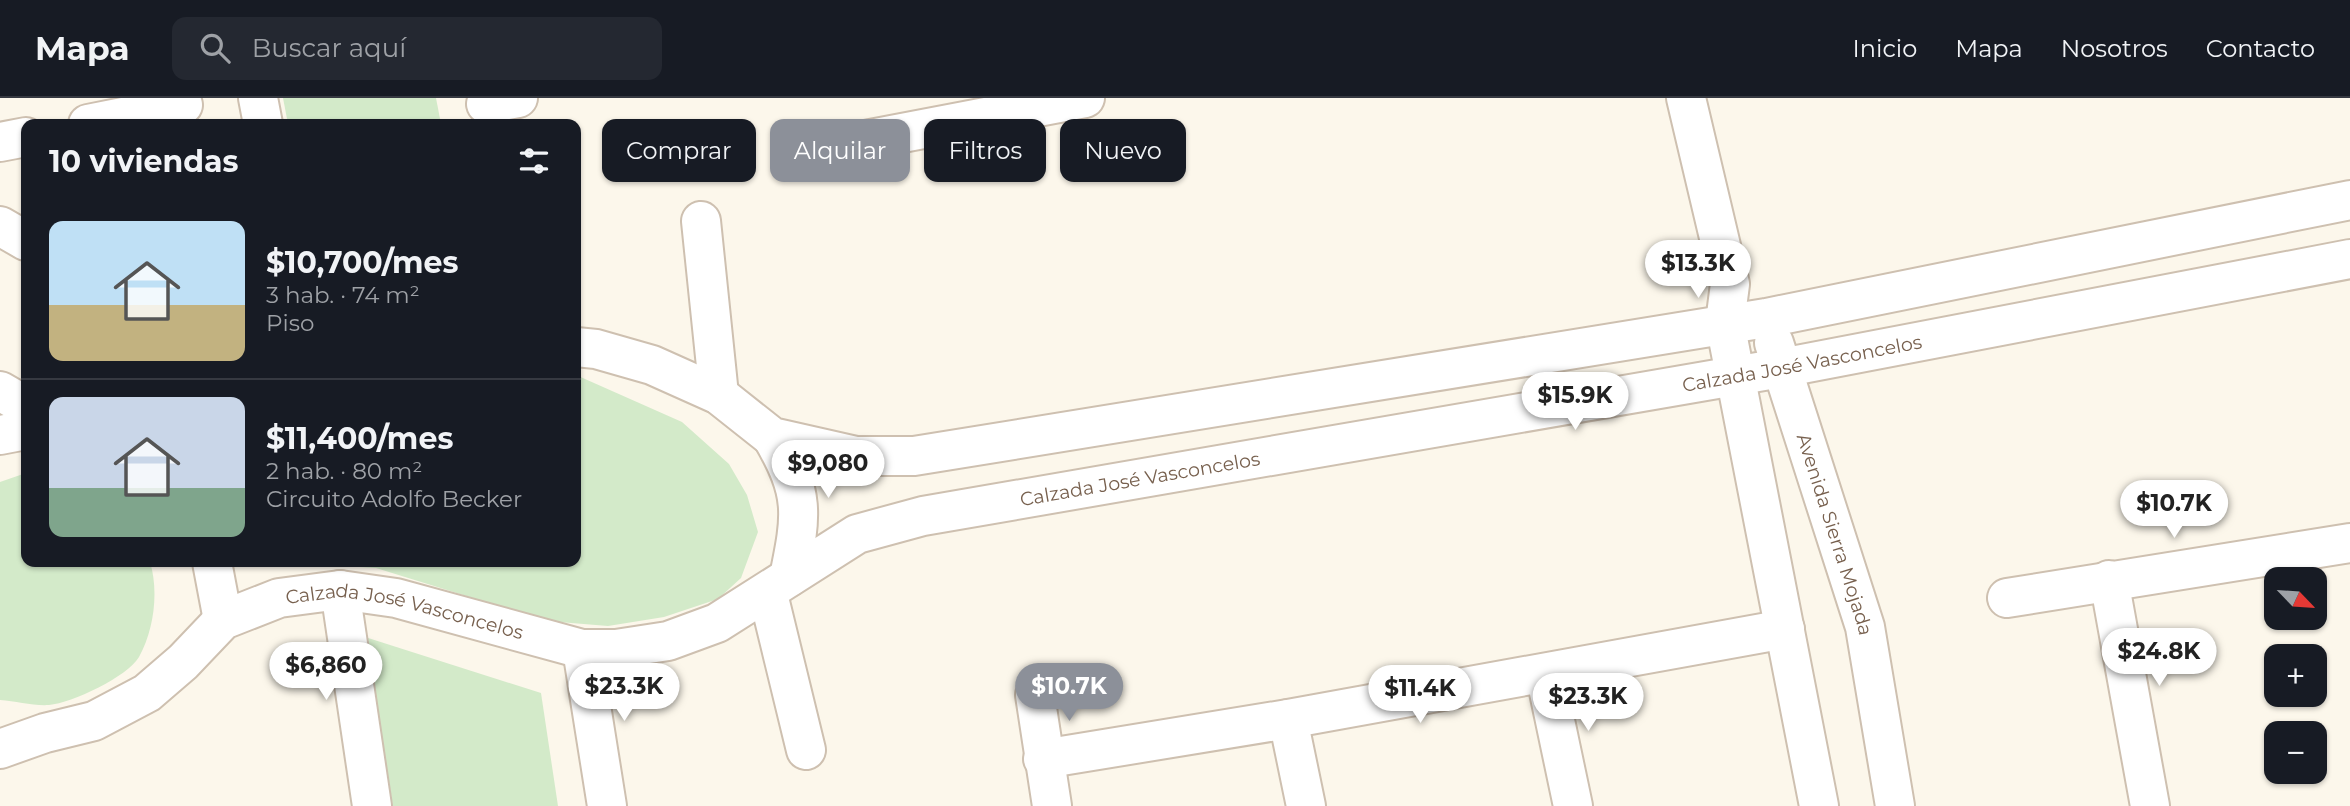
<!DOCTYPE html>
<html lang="es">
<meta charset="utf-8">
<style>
:root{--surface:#171b24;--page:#242831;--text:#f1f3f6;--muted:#9ea1a6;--line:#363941;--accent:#8c9099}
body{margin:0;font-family:Montserrat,sans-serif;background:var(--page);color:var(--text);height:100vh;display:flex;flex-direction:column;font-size:26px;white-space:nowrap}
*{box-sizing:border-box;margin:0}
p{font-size:23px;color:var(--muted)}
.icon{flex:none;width:38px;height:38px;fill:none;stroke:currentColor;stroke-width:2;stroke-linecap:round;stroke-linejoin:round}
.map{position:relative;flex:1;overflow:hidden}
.panel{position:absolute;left:21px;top:21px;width:560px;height:448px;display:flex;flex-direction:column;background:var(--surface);border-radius:14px;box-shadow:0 2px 5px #0004}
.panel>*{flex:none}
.guide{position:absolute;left:602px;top:21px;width:665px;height:63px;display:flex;gap:14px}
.needle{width:46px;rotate:115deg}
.controls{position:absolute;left:2264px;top:469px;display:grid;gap:14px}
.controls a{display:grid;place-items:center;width:63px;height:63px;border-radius:14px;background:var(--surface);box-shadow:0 2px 5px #0004;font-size:35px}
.price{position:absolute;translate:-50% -60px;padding:0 16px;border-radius:24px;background:#fff;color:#222;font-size:23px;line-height:46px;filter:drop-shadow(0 2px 4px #0008)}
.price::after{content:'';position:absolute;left:50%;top:42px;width:21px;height:16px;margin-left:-10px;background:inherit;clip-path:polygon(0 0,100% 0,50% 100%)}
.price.current{background:var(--accent);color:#fff}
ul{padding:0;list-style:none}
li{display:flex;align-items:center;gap:21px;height:175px;padding:0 28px}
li+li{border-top:2px solid var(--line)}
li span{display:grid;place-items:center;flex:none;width:196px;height:140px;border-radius:14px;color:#555}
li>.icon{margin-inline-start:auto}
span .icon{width:84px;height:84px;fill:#fffc;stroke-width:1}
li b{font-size:30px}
h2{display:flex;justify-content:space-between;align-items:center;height:84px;padding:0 28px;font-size:30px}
.pill{padding:0 24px;border-radius:14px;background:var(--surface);box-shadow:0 2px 5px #0004;font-size:24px;line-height:63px}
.pill.current{background:var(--accent);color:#fff}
header{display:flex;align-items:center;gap:42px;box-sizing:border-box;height:98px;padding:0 35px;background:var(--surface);border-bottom:2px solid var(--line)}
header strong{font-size:33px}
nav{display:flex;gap:38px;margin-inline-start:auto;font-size:24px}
.search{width:490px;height:63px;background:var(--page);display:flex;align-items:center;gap:18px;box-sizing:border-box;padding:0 24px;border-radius:14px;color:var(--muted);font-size:26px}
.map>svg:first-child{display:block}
</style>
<header>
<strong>Mapa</strong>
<div class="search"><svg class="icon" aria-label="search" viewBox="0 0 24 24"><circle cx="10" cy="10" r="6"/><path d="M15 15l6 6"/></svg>Buscar aquí</div>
<nav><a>Inicio</a><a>Mapa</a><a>Nosotros</a><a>Contacto</a></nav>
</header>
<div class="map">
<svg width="2350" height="708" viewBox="0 0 2350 708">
<rect width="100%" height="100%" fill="#fcf7eb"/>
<g fill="#d3eac9">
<path d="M 283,0 L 436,0 L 441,26 L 288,26 Z"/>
<path d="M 576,277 L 682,324 L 729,366 L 747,397 L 758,434 L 741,480 L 718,501 L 664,519 L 608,528 L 547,523 L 376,470 L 276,464 L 576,464 Z"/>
<path d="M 26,375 L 26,464 L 150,464 C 159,493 154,532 139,559 C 127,579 72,605 49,607 C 33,608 16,603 0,602 L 0,384 Z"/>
<path d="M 365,539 L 541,595 L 558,708 L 393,708 Z"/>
</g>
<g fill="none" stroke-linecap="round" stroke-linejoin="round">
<g stroke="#cec0b0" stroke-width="42">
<g id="minor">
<path d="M 258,0 L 263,26"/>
<path d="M 1686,0 L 1730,186 L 1725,225 L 1819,708"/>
<path d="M 486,6 L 518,0"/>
<path d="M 88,26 L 183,7"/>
<path d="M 0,44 L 26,39"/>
<path d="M 808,53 L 1085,0"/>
<path d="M 701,123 L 719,297"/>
<path d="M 0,128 L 26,143"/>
<path id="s1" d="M 1774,245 L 1865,529 L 1895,708"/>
<path d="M 576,249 L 596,251 L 652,267 L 719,297 L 772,339 L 856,358 L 914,358 L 1766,220 L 2350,102"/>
<path d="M 0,293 L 26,308"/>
<path d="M 0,337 L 26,332"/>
<path d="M 772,339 C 805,396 802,416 789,479"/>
<path d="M 212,464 L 223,522"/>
<path d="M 2109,482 L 2150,708"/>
<path d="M 340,492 L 372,708"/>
<path d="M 768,496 L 806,652"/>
<path d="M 2007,500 L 2350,445"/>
<path d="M 582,551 L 607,708"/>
<path d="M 1545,575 L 1573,708"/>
<path d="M 1035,597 L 1052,708"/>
<path d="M 1288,621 L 1306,708"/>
<path id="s2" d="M 0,651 L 45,635 L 94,623 L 147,595 L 183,564 L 223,522 L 279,500 L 340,492 L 396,500 L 582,551 L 616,551 L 668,543 L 717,525 L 857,436 L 923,418 L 1781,270 L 2350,161"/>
<path d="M 1043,661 L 1288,621 L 1785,531"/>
</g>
</g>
<use href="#minor" stroke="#fff" stroke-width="38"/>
</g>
<g text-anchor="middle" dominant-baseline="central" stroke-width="6" stroke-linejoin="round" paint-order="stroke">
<g font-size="19" fill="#77604e" stroke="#fffaf1">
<text stroke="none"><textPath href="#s2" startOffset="1900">Calzada José Vasconcelos</textPath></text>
<text stroke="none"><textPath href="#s2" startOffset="1228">Calzada José Vasconcelos</textPath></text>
<text stroke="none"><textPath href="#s1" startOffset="201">Avenida Sierra Mojada</textPath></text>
<text stroke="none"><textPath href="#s2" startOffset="452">Calzada José Vasconcelos</textPath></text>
</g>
</g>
</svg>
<div class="controls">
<a><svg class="needle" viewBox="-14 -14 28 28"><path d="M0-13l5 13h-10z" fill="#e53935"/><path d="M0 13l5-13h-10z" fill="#9ea1a6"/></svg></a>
<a>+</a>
<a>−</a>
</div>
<b class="price" style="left:1698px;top:202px">$13.3K</b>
<b class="price" style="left:1575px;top:334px">$15.9K</b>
<b class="price" style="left:828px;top:402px">$9,080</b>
<b class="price" style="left:2174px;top:442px">$10.7K</b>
<b class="price" style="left:2159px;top:590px">$24.8K</b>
<b class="price" style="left:326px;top:604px">$6,860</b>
<b class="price" style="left:624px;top:625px">$23.3K</b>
<b class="price current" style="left:1069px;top:625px">$10.7K</b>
<b class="price" style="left:1420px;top:627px">$11.4K</b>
<b class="price" style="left:1588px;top:635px">$23.3K</b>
<div class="guide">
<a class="pill">Comprar</a>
<a class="pill current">Alquilar</a>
<a class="pill">Filtros</a>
<a class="pill">Nuevo</a>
</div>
<section class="panel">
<h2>10 viviendas<svg class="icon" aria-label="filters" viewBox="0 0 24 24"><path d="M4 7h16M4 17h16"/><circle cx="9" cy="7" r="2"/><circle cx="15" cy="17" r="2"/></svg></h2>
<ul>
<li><span style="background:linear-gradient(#bfe0f5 60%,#c2b280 0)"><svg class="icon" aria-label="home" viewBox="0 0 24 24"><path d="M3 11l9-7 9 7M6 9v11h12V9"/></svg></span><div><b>$10,700/mes</b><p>3 hab. · 74 m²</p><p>Piso</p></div></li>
<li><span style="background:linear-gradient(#c9d6e8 65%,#7fa58c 0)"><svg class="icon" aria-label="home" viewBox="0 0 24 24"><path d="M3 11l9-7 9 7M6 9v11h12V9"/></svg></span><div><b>$11,400/mes</b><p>2 hab. · 80 m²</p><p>Circuito Adolfo Becker</p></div></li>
</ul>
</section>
</div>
